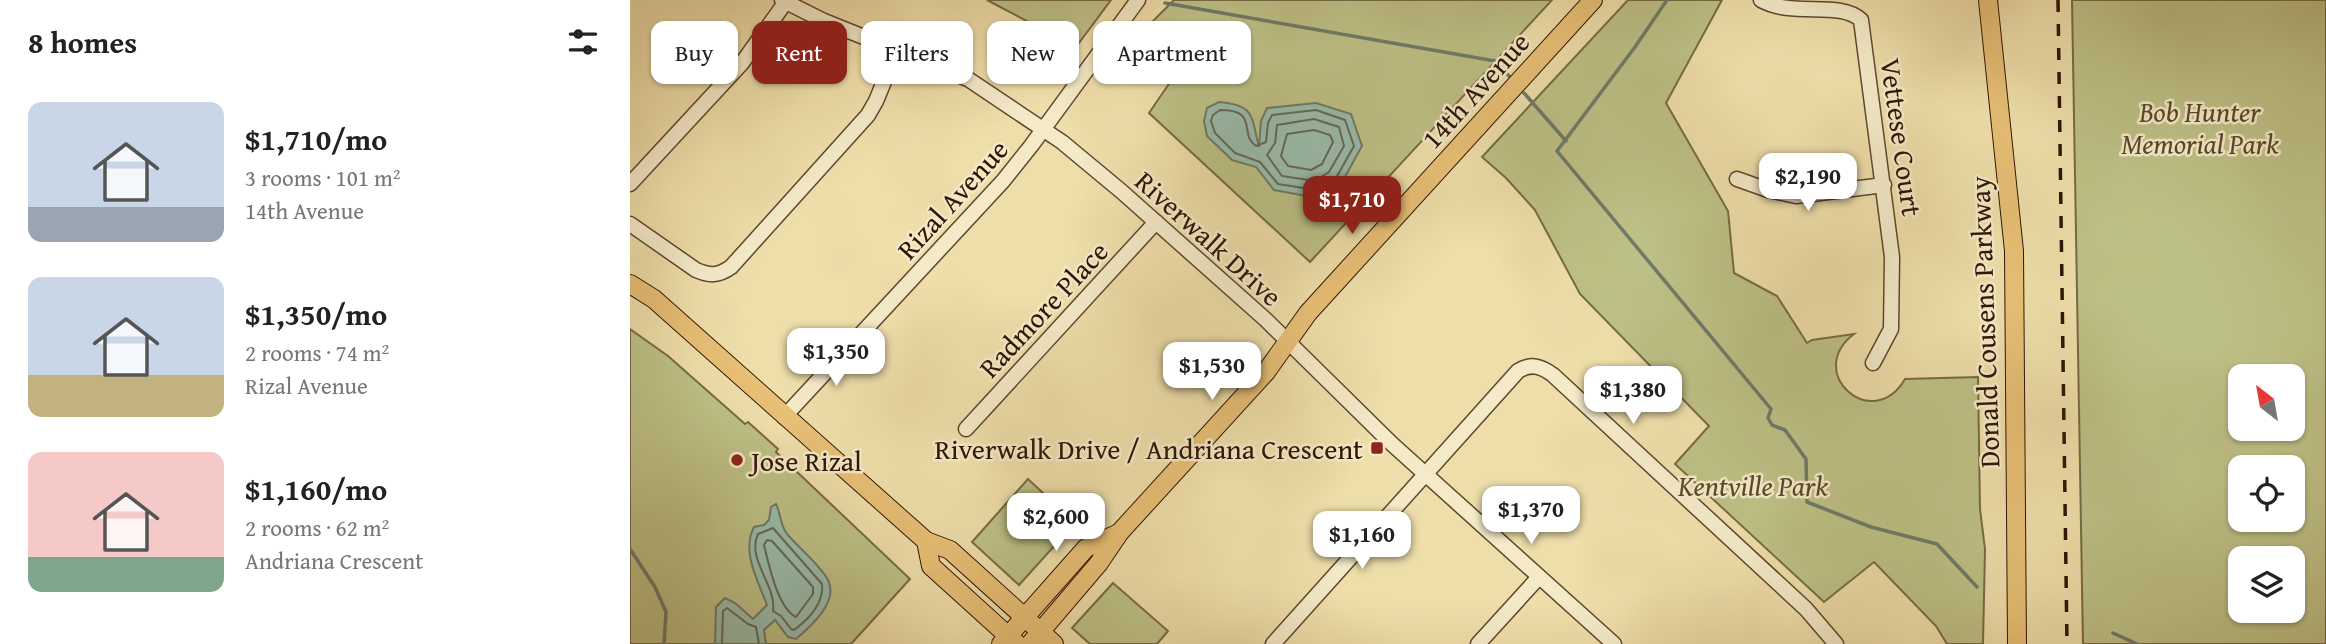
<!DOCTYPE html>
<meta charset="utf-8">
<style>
:root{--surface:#fff;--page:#f2f2f2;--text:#222;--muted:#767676;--accent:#8f2418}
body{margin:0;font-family:"Gentium Book Plus",serif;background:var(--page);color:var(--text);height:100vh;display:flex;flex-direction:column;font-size:26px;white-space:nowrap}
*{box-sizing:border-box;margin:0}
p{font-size:23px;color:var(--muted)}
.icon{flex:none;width:38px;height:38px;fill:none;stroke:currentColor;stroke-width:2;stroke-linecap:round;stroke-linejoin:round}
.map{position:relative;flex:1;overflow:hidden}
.panel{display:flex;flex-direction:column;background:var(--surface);width:630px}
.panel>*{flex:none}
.banner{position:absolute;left:21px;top:21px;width:665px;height:63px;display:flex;gap:14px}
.needle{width:46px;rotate:329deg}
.fabs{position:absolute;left:1598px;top:364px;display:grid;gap:14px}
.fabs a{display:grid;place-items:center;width:77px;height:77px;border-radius:14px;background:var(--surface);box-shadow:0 2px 5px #0004;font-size:35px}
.price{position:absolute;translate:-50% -60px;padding:0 16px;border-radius:14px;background:#fff;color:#222;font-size:23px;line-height:46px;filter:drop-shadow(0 2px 4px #0008)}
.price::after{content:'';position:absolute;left:50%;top:42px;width:21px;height:16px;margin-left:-10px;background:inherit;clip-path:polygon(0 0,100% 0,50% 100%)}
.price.on{background:var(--accent);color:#fff}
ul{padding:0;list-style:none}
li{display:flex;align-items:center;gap:21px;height:175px;padding:0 28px}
li span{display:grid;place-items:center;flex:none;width:196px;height:140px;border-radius:14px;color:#555}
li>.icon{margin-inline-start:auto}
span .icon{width:84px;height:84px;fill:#fffc;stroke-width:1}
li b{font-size:30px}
h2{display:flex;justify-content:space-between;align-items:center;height:84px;padding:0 28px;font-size:30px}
.tag{padding:0 24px;border-radius:14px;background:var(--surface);box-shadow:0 2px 5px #0004;font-size:24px;line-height:63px}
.tag.on{background:var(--accent);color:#fff}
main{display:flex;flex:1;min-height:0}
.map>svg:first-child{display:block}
</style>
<main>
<section class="panel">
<h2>8 homes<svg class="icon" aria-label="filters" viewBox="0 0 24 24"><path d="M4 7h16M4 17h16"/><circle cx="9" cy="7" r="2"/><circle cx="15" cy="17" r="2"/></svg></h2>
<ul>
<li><span style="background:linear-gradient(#c9d6e8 75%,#9aa5b1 0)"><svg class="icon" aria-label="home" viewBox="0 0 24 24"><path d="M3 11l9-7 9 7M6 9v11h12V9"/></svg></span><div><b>$1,710/mo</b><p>3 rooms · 101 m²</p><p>14th Avenue</p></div></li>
<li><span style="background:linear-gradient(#c9d6e8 70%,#c2b280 0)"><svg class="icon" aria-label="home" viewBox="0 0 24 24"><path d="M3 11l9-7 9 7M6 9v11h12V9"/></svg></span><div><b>$1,350/mo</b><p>2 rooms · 74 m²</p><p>Rizal Avenue</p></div></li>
<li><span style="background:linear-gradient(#f6c9c9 75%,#7fa58c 0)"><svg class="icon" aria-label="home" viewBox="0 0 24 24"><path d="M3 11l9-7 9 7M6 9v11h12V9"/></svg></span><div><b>$1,160/mo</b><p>2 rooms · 62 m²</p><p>Andriana Crescent</p></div></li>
</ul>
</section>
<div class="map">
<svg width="1696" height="644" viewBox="0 0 1696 644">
<rect width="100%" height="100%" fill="#eedeaa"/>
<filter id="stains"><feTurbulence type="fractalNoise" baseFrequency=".00286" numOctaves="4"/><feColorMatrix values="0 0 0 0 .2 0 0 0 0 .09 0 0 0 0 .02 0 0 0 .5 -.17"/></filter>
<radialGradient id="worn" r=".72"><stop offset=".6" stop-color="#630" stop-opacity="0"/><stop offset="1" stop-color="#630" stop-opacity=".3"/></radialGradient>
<g fill="#bdc086" stroke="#766a44" stroke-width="2" fill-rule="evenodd">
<path d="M 357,0 L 481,0 L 446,47 Z"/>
<path d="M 544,0 L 922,0 L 680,262 L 519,113 L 545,75 L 494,50 Z"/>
<path d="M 998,0 L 1092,0 L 1036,103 L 1098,211 L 1104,273 L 1147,296 L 1177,343 L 1182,340 L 1224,334 C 1173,373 1243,434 1275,379 L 1348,377 L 1350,509 L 1355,549 L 1353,644 L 1317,644 L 1306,626 L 1244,562 L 1194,602 L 1045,464 L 1079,426 L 950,294 L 905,210 L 876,178 L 852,157 Z"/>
<path d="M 1442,0 L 1696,0 L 1696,644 L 1453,644 ZM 1610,376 L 1662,376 L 1662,429 L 1610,429 ZM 1610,467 L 1662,467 L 1662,520 L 1610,520 ZM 1610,558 L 1662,558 L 1662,611 L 1610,611 Z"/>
<path d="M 0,329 L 38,356 L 115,424 L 118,422 L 148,449 L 146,452 L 280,579 L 221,644 L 0,644 Z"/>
<path d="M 398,479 L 445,523 L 389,585 L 342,542 Z"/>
<path d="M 483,583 L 538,631 L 527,644 L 460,644 L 442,628 Z"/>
</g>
<g fill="#99bcab" stroke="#6f7968" stroke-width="2">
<path d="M 589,102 C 626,105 621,117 629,147 L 631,121 L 637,108 L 686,103 L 721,114 L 732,146 L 711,184 L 687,198 L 644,190 L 626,167 L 602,160 L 577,136 L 574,121 L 577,108 Z"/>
<path d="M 146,504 C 151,514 150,525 157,534 C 168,547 191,566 198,580 C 209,602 181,626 166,639 L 158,637 L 145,620 L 134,630 L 136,644 L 85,644 L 86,607 L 95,598 L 105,603 L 123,619 L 137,605 C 128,581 111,551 124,527 L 134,525 L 139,520 L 141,507 Z"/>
</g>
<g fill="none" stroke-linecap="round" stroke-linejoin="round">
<g stroke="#646857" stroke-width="2">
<path d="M 590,110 C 630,110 608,134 626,146 L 636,142 L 638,123 L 642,115 L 686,110 L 715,120 L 724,146 L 706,178 L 686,190 L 648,184 L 630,162 L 605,153 L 585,133 L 581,121 L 583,115 Z"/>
<path d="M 684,119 L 709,127 L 714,146 L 699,172 L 685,181 L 652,176 L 637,155 L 645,143 L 647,125 Z"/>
<path d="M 684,130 L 700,135 L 703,142 L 692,164 L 681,170 L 658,166 L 651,156 L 657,134 Z"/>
<path d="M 143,528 L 192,584 C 194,603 179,619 164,630 L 161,629 L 151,616 L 143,611 C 147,586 116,559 128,534 Z"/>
<path d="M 137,540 L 142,541 L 183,587 L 183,594 L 166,617 C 148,608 139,566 134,545 Z"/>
<path d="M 92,644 L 93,611 L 97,608 L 118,624 L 126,627 L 129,644"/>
</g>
<g stroke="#6f7968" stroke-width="3.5">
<path d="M 1037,0 L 1005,47 L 927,151 L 1141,409 L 1138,418 L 1142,425 L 1155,430 L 1176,459 L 1177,502 L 1241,527 L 1307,544 L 1347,587"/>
<path d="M 535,3 L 865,61 L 879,76"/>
<path d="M 894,93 L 936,141"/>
<path d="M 0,549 L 25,587 L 36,612 L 34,644"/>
<path d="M 1483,633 L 1507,644"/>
</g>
<g stroke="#5f462d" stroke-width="17">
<g id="minor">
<path d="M 152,0 L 194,21 L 338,79 L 432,142 L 491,191 L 635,319 L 762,444 L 984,644"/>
<path d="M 1131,0 C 1163,18 1210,0 1231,20 L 1262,257 L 1261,329 L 1243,363"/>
<path d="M 1107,179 L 1138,190 L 1166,196 L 1254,185"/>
<path d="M 0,184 L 112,63 L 155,3"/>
<path d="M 0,224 L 66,270 C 80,276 88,276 101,267 L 238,115 L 246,101 L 267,50"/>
<path d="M 154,417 L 373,181 L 401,146 L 508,0"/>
<path d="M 336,429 L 526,222"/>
<path d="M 643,644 L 888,371 C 901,363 911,366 923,375 L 1176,609 L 1206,644"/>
<path d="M 848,644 L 909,577"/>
</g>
</g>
<g stroke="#2f1403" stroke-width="20">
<g id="major">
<path d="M 1358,0 L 1384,251 L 1387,644"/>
<path d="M 0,284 L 24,299 L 296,541 L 320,550 L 424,644"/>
<path d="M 296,541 L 301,566 L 387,644"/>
<path d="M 371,644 L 456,548 L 489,533"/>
<path d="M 400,644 L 469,563 L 490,532 L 636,372 L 678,313 L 963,0"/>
</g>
</g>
<use href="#minor" stroke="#f4eac8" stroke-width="14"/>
<use href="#major" stroke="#e7bf75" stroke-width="18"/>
<path stroke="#2f1403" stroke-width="3.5" stroke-dasharray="12 12" stroke-linecap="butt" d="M 1428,0 L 1437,644"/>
</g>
<g fill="#8f2418" stroke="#f4eac8" stroke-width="2.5">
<rect x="740" y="441" width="14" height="14" rx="3.5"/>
<circle cx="107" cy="460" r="7"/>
</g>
<g text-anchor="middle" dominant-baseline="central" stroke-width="5" stroke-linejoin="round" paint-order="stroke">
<g font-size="28" fill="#2f1403" stroke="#f4eac8">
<text transform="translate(845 90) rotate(-48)">14th Avenue</text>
<text transform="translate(1272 137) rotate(82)">Vettese Court</text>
<text transform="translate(322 199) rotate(-48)">Rizal Avenue</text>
<text transform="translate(579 238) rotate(42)">Riverwalk Drive</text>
<text transform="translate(413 309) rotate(-47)">Radmore Place</text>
<text transform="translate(1354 322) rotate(-92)">Donald Cousens Parkway</text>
</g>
<g font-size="28" font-style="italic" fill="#5a482a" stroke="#f4eac8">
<text x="1570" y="111">Bob Hunter<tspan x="1570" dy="32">Memorial Park</tspan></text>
<text x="1123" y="485">Kentville Park</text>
</g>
<g font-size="28" fill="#2f1403" stroke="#f4eac8" text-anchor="end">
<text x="733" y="448">Riverwalk Drive / Andriana Crescent</text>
<text x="121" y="460" text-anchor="start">Jose Rizal</text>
</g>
</g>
<rect width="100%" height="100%" filter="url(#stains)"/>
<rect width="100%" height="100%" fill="url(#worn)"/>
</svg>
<div class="fabs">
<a><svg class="needle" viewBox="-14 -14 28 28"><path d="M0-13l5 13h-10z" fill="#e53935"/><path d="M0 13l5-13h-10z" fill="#767676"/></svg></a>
<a><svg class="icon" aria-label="locate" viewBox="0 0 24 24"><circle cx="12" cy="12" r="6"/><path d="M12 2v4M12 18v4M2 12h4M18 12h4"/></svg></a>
<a><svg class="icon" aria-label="layers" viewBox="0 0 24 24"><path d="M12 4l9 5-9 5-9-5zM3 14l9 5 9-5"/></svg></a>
</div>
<b class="price" style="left:1178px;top:213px">$2,190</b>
<b class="price on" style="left:722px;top:236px">$1,710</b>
<b class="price" style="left:206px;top:388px">$1,350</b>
<b class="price" style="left:582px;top:402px">$1,530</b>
<b class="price" style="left:1003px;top:426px">$1,380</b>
<b class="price" style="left:901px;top:546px">$1,370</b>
<b class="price" style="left:426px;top:553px">$2,600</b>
<b class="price" style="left:732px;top:571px">$1,160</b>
<div class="banner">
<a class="tag">Buy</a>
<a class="tag on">Rent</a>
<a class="tag">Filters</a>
<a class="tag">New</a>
<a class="tag">Apartment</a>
</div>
</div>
</main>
